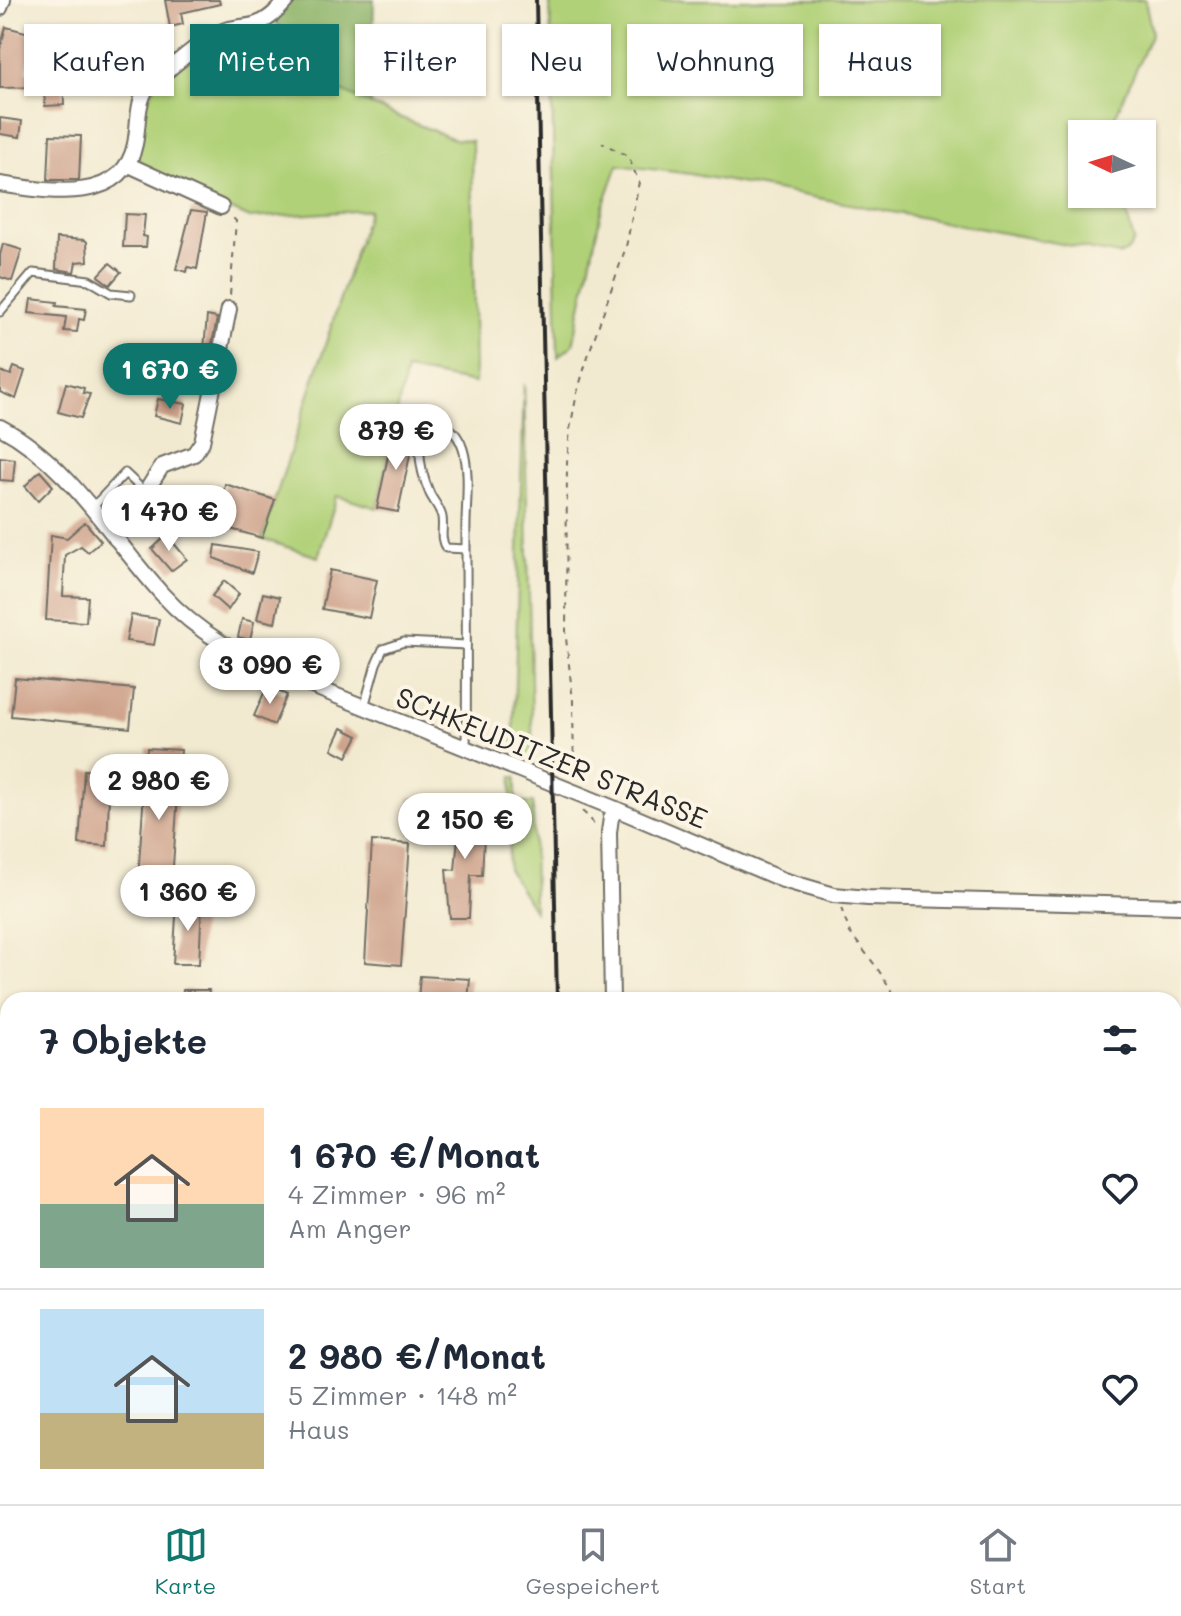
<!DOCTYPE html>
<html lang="de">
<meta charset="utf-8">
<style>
:root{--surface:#fff;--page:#f2f2f3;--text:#1f2937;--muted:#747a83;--line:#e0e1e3;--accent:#0f766e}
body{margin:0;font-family:Mali,sans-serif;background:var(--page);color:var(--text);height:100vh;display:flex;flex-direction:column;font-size:30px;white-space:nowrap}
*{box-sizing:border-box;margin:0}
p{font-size:26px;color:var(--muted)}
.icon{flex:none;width:44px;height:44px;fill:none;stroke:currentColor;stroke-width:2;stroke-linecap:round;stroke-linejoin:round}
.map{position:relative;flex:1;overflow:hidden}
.side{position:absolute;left:0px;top:992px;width:1182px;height:512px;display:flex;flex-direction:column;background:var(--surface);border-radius:24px 24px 0 0;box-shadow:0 2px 6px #0004}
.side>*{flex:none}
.top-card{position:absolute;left:24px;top:24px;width:1134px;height:72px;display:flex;gap:16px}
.needle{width:52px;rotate:274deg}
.fabs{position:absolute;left:1068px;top:120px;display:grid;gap:16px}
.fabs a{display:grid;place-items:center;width:88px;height:88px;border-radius:0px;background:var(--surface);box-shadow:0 2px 6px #0004;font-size:40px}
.price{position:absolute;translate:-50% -68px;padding:0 18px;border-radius:28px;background:#fff;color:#222;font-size:26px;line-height:52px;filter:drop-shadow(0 2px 4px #0008)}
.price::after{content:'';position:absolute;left:50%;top:48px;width:24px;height:18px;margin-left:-12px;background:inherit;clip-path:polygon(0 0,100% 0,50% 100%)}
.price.current{background:var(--accent);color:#fff}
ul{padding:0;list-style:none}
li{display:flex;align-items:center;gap:24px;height:200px;padding:0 40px}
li+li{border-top:2px solid var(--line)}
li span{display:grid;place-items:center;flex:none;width:224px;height:160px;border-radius:0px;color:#555}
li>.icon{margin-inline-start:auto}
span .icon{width:96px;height:96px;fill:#fffc;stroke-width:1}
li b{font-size:34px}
h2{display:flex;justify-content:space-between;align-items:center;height:96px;padding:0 40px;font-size:34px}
.pill{padding:0 28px;border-radius:0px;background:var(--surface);box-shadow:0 2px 6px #0004;font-size:28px;line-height:72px}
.pill.current{background:var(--accent);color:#fff}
.tab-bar{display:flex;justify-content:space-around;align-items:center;height:112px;border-top:2px solid var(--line);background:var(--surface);font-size:22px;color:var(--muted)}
.tab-bar a{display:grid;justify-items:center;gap:4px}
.tab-bar .current{color:var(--accent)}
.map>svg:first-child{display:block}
</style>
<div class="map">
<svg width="1181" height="1504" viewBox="0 0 1181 1504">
<rect width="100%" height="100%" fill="#fcf5e5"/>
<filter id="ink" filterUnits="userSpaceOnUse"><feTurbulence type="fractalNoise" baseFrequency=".0125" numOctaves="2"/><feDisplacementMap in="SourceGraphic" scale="16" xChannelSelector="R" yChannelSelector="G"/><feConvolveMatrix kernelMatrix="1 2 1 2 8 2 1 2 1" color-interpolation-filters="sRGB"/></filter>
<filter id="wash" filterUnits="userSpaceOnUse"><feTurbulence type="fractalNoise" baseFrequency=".006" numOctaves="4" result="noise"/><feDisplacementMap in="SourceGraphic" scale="32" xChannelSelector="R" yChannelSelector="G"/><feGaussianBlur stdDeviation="1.8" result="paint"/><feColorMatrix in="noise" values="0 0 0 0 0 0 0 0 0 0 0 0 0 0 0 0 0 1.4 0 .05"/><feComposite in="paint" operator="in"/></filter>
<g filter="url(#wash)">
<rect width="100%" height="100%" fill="#f2ead0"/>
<g fill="#b1d178" stroke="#6e7e52" stroke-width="2">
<path d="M 550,0 L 1145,0 L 1152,33 L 1114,119 L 1111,134 L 1082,134 L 1082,194 L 1121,194 L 1134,241 L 1129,250 L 1119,255 L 691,174 L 618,165 L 601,212 L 573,345 L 558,357 Z"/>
<path d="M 273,15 L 308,75 L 399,117 L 454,139 L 472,141 L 475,383 L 406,370 L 377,508 L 337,496 L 318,557 L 262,539 L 369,210 L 250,218 L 129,165 L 144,108 L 153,88 L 197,46 Z"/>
<path d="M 524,384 L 533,764 L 513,749 Z"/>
<path d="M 512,777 L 516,777 L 516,803 L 533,803 L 534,911 L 508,869 Z"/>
<path d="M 1181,1329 L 1181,1420 L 1174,1421 L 1174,1334 Z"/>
<path d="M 0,1495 L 8,1496 L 527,1496 L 527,1504 L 0,1504 Z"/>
</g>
<g fill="#8cb368" stroke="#5c6f4a" stroke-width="2">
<path d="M 287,0 L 374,0 L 371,105 L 308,75 L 273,15 Z"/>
<path d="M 1181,1445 L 1181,1504 L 869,1504 L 911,1496 L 1174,1496 L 1174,1447 Z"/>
</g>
<g id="blocks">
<g fill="#cea18a">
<path d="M 165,0 L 219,0 L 220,4 L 181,13 L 183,24 L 170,27 Z"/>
<path d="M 6,27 L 37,35 L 26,72 L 63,71 L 64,105 L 45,106 L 44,87 L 0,88 L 0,49 Z"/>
<path d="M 0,118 L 22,121 L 20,137 L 0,134 Z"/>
<path d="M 50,135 L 81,136 L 79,180 L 48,180 Z"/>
<path d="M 191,210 L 207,212 L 197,269 L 188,267 L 187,272 L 176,269 Z"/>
<path d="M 125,214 L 145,215 L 143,236 L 147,237 L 146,247 L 123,247 Z"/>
<path d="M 57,238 L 85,240 L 87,242 L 88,261 L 76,262 L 74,272 L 56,269 Z"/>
<path d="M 3,244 L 22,250 L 12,281 L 0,277 L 0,255 Z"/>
<path d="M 110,263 L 121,272 L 110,285 L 98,276 Z"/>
<path d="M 31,299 L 57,302 L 56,306 L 86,309 L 84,320 L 79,319 L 77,332 L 64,331 L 66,317 L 29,313 Z"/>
<path d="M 207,316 L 217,318 L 211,349 L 204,349 Z"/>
<path d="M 14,367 L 25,371 L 16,399 L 0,392 L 0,371 L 11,375 Z"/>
<path d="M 66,383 L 84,388 L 83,393 L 90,394 L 81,418 L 58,412 Z"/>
<path d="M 158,399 L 186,404 L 182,423 L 154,416 Z"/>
<path d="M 393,432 L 414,436 L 398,512 L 377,508 Z"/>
<path d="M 0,457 L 15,459 L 13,481 L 0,480 Z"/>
<path d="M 40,471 L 53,486 L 38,501 L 25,486 Z"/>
<path d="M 225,484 L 275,500 L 262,538 L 217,525 Z"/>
<path d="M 85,522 L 101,541 L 88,552 L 81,546 L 65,555 L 63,596 L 88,597 L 86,622 L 46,620 L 51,535 L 67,538 Z"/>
<path d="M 167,535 L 187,559 L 171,571 L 152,549 Z"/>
<path d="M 216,545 L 258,552 L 252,573 L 214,558 Z"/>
<path d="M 330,570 L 377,580 L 369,618 L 322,609 Z"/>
<path d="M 224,581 L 239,594 L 228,610 L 212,596 Z"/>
<path d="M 263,593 L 280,597 L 275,623 L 257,619 Z"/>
<path d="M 131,615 L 159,619 L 154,645 L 126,641 Z"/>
<path d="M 242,619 L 254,622 L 250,640 L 238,637 Z"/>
<path d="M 15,678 L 134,689 L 130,728 L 11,716 Z"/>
<path d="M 267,686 L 287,695 L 274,725 L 254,716 Z"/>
<path d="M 342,728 L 358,736 L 347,757 L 332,749 Z"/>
<path d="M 147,748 L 181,750 L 171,895 L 137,894 Z"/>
<path d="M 84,770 L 110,772 L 107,846 L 79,844 Z"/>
<path d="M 410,798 L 445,800 L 444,814 L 409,812 Z"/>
<path d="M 455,806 L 480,808 L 478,838 L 484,837 L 482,875 L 471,875 L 469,918 L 450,918 L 446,869 L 455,870 L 458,837 L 454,837 Z"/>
<path d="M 372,841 L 410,844 L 401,965 L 365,962 Z"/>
<path d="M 177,901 L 202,902 L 199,964 L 173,964 Z"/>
<path d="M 420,976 L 470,979 L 468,1000 L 418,1000 Z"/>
<path d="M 183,990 L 209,990 L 208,1000 L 182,1000 Z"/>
</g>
</g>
</g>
<g filter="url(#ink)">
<use href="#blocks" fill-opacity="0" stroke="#716e65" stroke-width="2"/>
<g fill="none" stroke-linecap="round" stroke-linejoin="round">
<g stroke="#716e65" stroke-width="11">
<g id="lane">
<path d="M 0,312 L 33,273 L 89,280 L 111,293 L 131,295"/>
<path d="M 92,508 L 125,473 L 145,492"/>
<path d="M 466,549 L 446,548 C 439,538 444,529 442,517 C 440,508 434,502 430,494 C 420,472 417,447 423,424 C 442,415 458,433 463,449 C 471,475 465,509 466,535 C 466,606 467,678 466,749"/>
<path d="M 364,707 L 376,664 L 383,649 L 404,642 L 466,645"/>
</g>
</g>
<g stroke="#716e65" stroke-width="18">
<g id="street">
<path d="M 0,8 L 3,0"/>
<path d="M 129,165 L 221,207"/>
<path d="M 0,184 C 46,191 123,206 135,144 C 139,125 136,101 149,85 C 154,79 162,74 168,70 C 185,56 203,40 223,31 C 235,26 248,28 259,23 C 270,19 279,9 287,0"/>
<path d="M 0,427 C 70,464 110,537 162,594 C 197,633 242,657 290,677 L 616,809 L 783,880 L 834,895 L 868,898 L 1181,906"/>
<path d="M 116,539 L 162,466 L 194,454 L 202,442 L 229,309"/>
<path d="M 612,1000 L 609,832 L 611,818 L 616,809"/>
<path d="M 599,1496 L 599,1504"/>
</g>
</g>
<g stroke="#716e65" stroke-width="26">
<g id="primary">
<path d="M 1174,1317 L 1181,1311"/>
<path d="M 0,1486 L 8,1486"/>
</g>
</g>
<g stroke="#716e65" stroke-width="2" stroke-dasharray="6 6" stroke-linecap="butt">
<path d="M 230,295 L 236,221 L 231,216"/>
<path d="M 574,777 L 573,701 L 566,638 L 567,462 L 570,429 L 577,393 L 588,356 L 626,247 L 639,182 L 628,156 L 602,143"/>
<path d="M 582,811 L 590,818 L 595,827"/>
<path d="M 841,908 L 850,933 L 875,965 L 898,1000"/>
<path d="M 1174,1431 L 1181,1430"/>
<path d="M 1174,1434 L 1181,1432"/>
<path d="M 1174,1481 L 1181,1479"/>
<path d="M 534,1504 L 534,1496"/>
<path d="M 789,1504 L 832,1496"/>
<path d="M 802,1504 L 845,1496"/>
<path d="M 1056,1504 L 1096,1496"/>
</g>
<use href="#lane" stroke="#fff" stroke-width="7"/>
<use href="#street" stroke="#fff" stroke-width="14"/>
<use href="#primary" stroke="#fff" stroke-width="22"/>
<g stroke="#2b2b2b" stroke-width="4">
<path d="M 536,0 L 557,1000"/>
<path d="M 568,1496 L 568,1504"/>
</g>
</g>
</g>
<g text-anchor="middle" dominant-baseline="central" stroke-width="8" stroke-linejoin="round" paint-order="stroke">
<g font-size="28" fill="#2b2b2b" stroke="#fcf5e5">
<text transform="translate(552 757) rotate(22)">SCHKEUDITZER STRASSE</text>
</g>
</g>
</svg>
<div class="fabs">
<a><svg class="needle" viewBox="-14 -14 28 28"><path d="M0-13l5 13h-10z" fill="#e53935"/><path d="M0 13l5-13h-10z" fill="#747a83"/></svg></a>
</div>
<b class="price current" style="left:170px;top:411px">1 670 €</b>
<b class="price" style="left:396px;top:472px">879 €</b>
<b class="price" style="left:169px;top:553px">1 470 €</b>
<b class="price" style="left:270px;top:706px">3 090 €</b>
<b class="price" style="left:159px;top:822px">2 980 €</b>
<b class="price" style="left:465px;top:861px">2 150 €</b>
<b class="price" style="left:188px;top:933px">1 360 €</b>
<div class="top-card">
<a class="pill">Kaufen</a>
<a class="pill current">Mieten</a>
<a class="pill">Filter</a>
<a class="pill">Neu</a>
<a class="pill">Wohnung</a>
<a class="pill">Haus</a>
</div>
<section class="side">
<h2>7 Objekte<svg class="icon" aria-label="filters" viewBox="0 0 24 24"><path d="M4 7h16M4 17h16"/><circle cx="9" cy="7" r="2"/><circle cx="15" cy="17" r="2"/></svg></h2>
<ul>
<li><span style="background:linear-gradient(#ffd9b3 60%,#7fa58c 0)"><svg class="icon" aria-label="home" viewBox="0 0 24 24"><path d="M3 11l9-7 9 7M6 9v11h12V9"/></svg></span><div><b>1 670 €/Monat</b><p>4 Zimmer · 96 m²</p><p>Am Anger</p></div><svg class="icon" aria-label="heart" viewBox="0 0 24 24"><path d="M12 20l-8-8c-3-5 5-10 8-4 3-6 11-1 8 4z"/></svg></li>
<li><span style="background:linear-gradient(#bfe0f5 65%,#c2b280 0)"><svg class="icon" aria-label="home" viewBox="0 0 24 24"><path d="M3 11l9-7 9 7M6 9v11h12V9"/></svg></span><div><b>2 980 €/Monat</b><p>5 Zimmer · 148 m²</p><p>Haus</p></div><svg class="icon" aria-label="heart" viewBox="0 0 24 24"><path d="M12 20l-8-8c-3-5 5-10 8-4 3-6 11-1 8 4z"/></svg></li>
</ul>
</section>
</div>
<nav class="tab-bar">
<a class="current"><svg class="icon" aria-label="map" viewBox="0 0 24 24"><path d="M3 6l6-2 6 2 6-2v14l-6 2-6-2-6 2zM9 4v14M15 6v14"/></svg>Karte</a>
<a><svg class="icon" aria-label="saved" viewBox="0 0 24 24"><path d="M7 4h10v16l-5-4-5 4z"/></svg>Gespeichert</a>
<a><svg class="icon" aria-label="home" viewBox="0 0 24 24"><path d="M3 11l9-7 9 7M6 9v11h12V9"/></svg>Start</a>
</nav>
